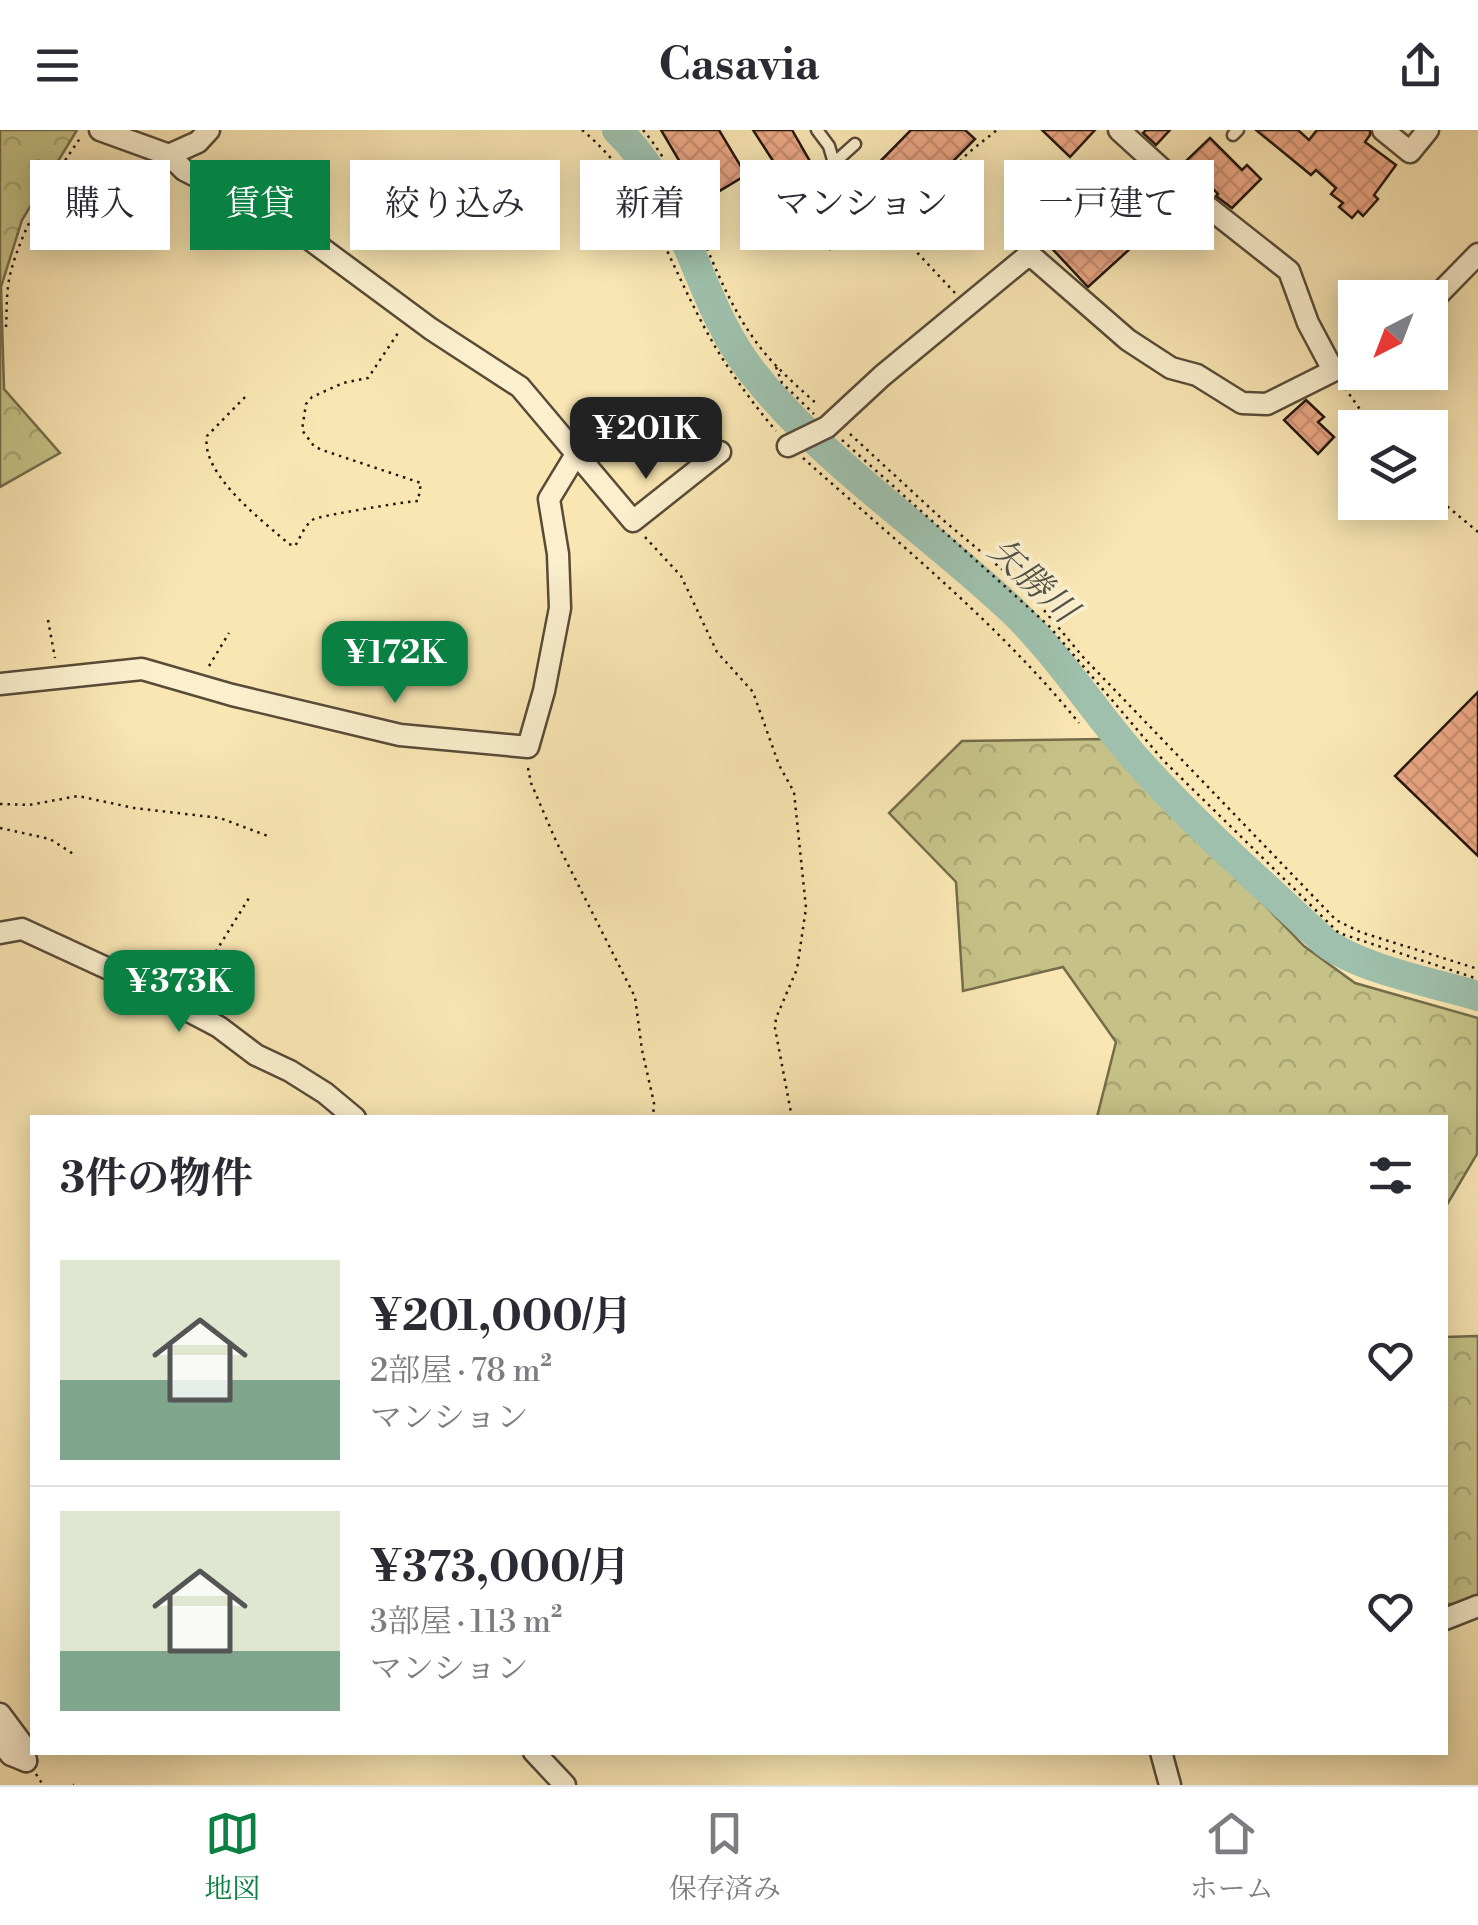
<!DOCTYPE html>
<html lang="ja">
<meta charset="utf-8">
<style>
:root{--surface:#fff;--page:#f2f2f3;--text:#2b2b33;--muted:#7c7c81;--line:#e1e1e2;--accent:#0b8043}
body{margin:0;font-family:"Libre Bodoni","Noto Serif JP",serif;background:var(--page);color:var(--text);height:100vh;display:flex;flex-direction:column;font-size:38px;white-space:nowrap}
*{box-sizing:border-box;margin:0}
p{font-size:32px;color:var(--muted)}
.icon{flex:none;width:55px;height:55px;fill:none;stroke:currentColor;stroke-width:2;stroke-linecap:round;stroke-linejoin:round}
.map{position:relative;flex:1;overflow:hidden}
.drawer{position:absolute;left:30px;top:985px;width:1418px;height:640px;display:flex;flex-direction:column;background:var(--surface);border-radius:0px;box-shadow:0 5px 25px #0003}
.drawer>*{flex:none}
.guide{position:absolute;left:30px;top:30px;width:1420px;height:90px;display:flex;gap:20px}
.needle{width:65px;rotate:222deg}
.fabs{position:absolute;left:1338px;top:150px;display:grid;gap:20px}
.fabs a{display:grid;place-items:center;width:110px;height:110px;border-radius:0px;background:var(--surface);box-shadow:0 5px 25px #0003;font-size:50px}
.price{position:absolute;translate:-50% -85px;padding:0 22px;border-radius:20px;background:var(--accent);color:#fff;font-size:32px;line-height:65px;filter:drop-shadow(0 2px 5px #0008)}
.price::after{content:'';position:absolute;left:50%;top:60px;width:30px;height:22px;margin-left:-15px;background:inherit;clip-path:polygon(0 0,100% 0,50% 100%)}
.price.on{background:#222;color:#fff}
ul{padding:0;list-style:none}
li{display:flex;align-items:center;gap:30px;height:250px;padding:0 30px}
li+li{border-top:2px solid var(--line)}
li span{display:grid;place-items:center;flex:none;width:280px;height:200px;border-radius:0px;color:#555}
li>.icon{margin-inline-start:auto}
span .icon{width:120px;height:120px;fill:#fffc;stroke-width:1}
li b{font-size:42px}
h2{display:flex;justify-content:space-between;align-items:center;height:120px;padding:0 30px;font-size:42px}
.pill{padding:0 35px;border-radius:0px;background:var(--surface);box-shadow:0 5px 25px #0003;font-size:35px;line-height:90px}
.pill.on{background:var(--accent);color:#fff}
header{display:flex;justify-content:space-between;align-items:center;height:130px;padding:0 30px;background:var(--surface);font-size:45px;font-weight:700}
.menu{display:flex;justify-content:space-around;align-items:center;height:140px;border-top:2px solid var(--line);background:var(--surface);font-size:28px;color:var(--muted)}
.menu a{display:grid;justify-items:center;gap:5px}
.menu .on{color:var(--accent)}
.map>svg:first-child{display:block}
</style>
<header><svg class="icon" aria-label="menu" viewBox="0 0 24 24"><path d="M4 6h16M4 12h16M4 18h16"/></svg>Casavia<svg class="icon" aria-label="share" viewBox="0 0 24 24"><path d="M12 15V3M7 8l5-5 5 5M5 13v7h14v-7"/></svg></header>
<div class="map">
<svg width="1478" height="1655" viewBox="0 0 1478 1655">
<defs>
<pattern id="forest-crowns" width="20" height="18" patternUnits="userSpaceOnUse" patternTransform="scale(2.5)"><rect width="20" height="18" fill="#c6c287"/><path d="M2 6a3 3 0 1 1 6 0M12 15a3 3 0 1 1 6 0" fill="none" stroke="#aaa673"/></pattern>
<pattern id="building-cross-hatch" width="8" height="8" patternUnits="userSpaceOnUse" patternTransform="scale(2.5)"><rect width="8" height="8" fill="#eca785"/><path d="M0 0l8 8M0 8l8-8" fill="none" stroke="#ca8f72"/></pattern>
</defs>
<rect width="100%" height="100%" fill="#f9e6b3"/>
<filter id="stains"><feTurbulence type="fractalNoise" baseFrequency=".002" numOctaves="4"/><feColorMatrix values="0 0 0 0 .2 0 0 0 0 .09 0 0 0 0 .02 0 0 0 .5 -.17"/></filter>
<radialGradient id="worn" r=".72"><stop offset=".6" stop-color="#630" stop-opacity="0"/><stop offset="1" stop-color="#630" stop-opacity=".3"/></radialGradient>
<g fill="url(#forest-crowns)" stroke="#746c4b" stroke-width="2.5">
<path d="M 0,0 L 77,0 L 22,90 L 1,157 L 4,259 L 60,323 L 0,357 Z"/>
<path d="M 1105,609 L 1304,816 L 1355,853 L 1478,888 L 1477,1024 L 1445,1078 L 1445,988 L 1097,987 L 1116,912 L 1063,837 L 963,861 L 956,752 L 889,683 L 962,611 Z"/>
<path d="M 1478,1206 L 1478,1474 L 1445,1474 L 1445,1207 Z"/>
</g>
<g fill="none" stroke-linecap="round" stroke-linejoin="round">
<path stroke="#9ec0ac" stroke-width="30" d="M 617,0 C 685,64 695,170 753,243 C 825,334 930,402 1014,482 C 1060,527 1093,580 1135,628 C 1193,693 1260,752 1325,812 C 1360,839 1434,853 1478,866"/>
</g>
<g fill="url(#building-cross-hatch)" stroke="#23170f" stroke-width="2.5">
<path d="M 661,0 L 719,0 L 746,45 L 703,71 Z"/>
<path d="M 753,0 L 792,0 L 830,66 L 853,96 L 854,104 L 830,119 Z"/>
<path d="M 911,0 L 965,0 L 975,9 L 889,96 L 852,60 Z"/>
<path d="M 1042,0 L 1095,0 L 1070,27 Z"/>
<path d="M 1146,0 L 1170,0 L 1156,15 L 1143,3 Z"/>
<path d="M 1256,0 L 1298,0 L 1309,10 L 1317,0 L 1370,0 L 1370,5 L 1365,12 L 1396,35 L 1374,65 L 1378,69 L 1363,86 L 1358,81 L 1352,88 L 1339,77 L 1343,73 L 1331,64 L 1336,58 L 1316,40 L 1311,45 Z"/>
<path d="M 1210,8 L 1242,40 L 1247,35 L 1261,49 L 1232,78 L 1216,66 L 1218,64 L 1186,31 Z"/>
<path d="M 1123,38 L 1166,86 L 1088,157 L 1044,110 Z"/>
<path d="M 1306,270 L 1324,287 L 1318,292 L 1334,307 L 1318,324 L 1284,290 Z"/>
<path d="M 1478,562 L 1478,726 L 1395,646 Z"/>
</g>
<g fill="none" stroke-linecap="round" stroke-linejoin="round">
<g stroke="#584b38" stroke-width="15">
<g id="lane">
<path d="M 817,0 L 829,16 L 834,33"/>
<path d="M 1233,5 L 1238,0"/>
<path d="M 855,14 L 834,33 L 837,60 L 862,89 L 862,100"/>
</g>
</g>
<g stroke="#584b38" stroke-width="25">
<g id="street">
<path d="M 100,0 L 169,25 L 184,40 L 289,94 L 431,199 L 520,257 L 633,391 L 720,322"/>
<path d="M 1119,0 L 1175,51 L 1289,141 L 1308,193 L 1333,240"/>
<path d="M 1383,0 L 1410,22 L 1428,0"/>
<path d="M 169,25 L 198,12 L 209,0"/>
<path d="M 1430,173 L 1478,124"/>
<path d="M 788,316 L 827,297 L 882,246 L 1026,127 L 1035,129 L 1128,210 L 1171,238 L 1197,245 L 1242,273 L 1267,274 L 1355,230"/>
<path d="M 0,554 L 142,539 L 232,565 L 400,605 L 528,617 L 544,561 L 560,478 L 558,424 L 549,369 L 575,326"/>
<path d="M 0,803 L 22,799 L 113,841 L 219,897 L 256,925 L 290,941 L 325,963 L 355,988"/>
<path d="M 1445,1489 L 1478,1476"/>
<path d="M 0,1584 L 23,1615 L 26,1631"/>
<path d="M 0,1611 L 11,1625 L 26,1631"/>
<path d="M 534,1622 L 565,1655"/>
<path d="M 1161,1622 L 1170,1655"/>
</g>
</g>
<g stroke="#23170f" stroke-width="2.5" stroke-dasharray="2.5 5" stroke-linecap="butt">
<path d="M 582,0 C 643,50 664,120 699,187 C 720,229 746,265 776,301"/>
<path d="M 643,0 C 695,62 708,145 754,209 C 772,235 796,255 818,275"/>
<path d="M 955,163 L 896,100 L 968,23 L 997,0"/>
<path d="M 6,197 C 7,178 6,159 11,141 C 24,93 53,47 81,7"/>
<path d="M 776,237 L 782,253 L 814,284"/>
<path d="M 1345,258 L 1373,298"/>
<path d="M 245,267 L 207,306 C 200,344 264,392 289,414 L 295,416 C 301,407 304,395 314,389 C 319,386 409,371 418,371 L 421,353 L 322,320 L 314,316 L 302,300 L 306,274 L 312,267 L 343,253 L 368,248 L 400,200"/>
<path d="M 850,304 L 943,390 L 1028,461 L 1083,527 L 1336,790 L 1360,802 L 1478,839"/>
<path d="M 842,310 L 1049,496 L 1163,630 L 1339,803 L 1478,849"/>
<path d="M 803,328 C 898,413 998,493 1079,593"/>
<path d="M 1430,362 L 1478,402"/>
<path d="M 645,407 L 681,446 L 717,522 L 753,562 L 779,635 L 794,662 L 806,778 L 797,839 L 776,888 L 775,898 L 792,988"/>
<path d="M 48,490 L 55,528"/>
<path d="M 209,536 L 229,503"/>
<path d="M 528,638 L 531,653 L 556,711 L 635,867 L 642,920 L 654,973 L 653,988"/>
<path d="M 0,674 L 29,675 L 78,666 L 134,678 L 220,688 L 268,706"/>
<path d="M 0,698 L 50,709 L 75,725"/>
<path d="M 192,860 L 249,768"/>
<path d="M 36,1644 L 43,1655"/>
<path d="M 73,1655 L 74,1655"/>
</g>
<use href="#lane" stroke="#fbefce" stroke-width="10"/>
<use href="#street" stroke="#fbefce" stroke-width="20"/>
</g>
<g text-anchor="middle" dominant-baseline="central" stroke-width="8" stroke-linejoin="round" paint-order="stroke">
<g font-size="35" font-style="italic" fill="#4e5246" stroke="#fbefce">
<text transform="translate(1032 451) rotate(43)">矢勝川</text>
</g>
</g>
<rect width="100%" height="100%" filter="url(#stains)"/>
<rect width="100%" height="100%" fill="url(#worn)"/>
</svg>
<div class="fabs">
<a><svg class="needle" viewBox="-14 -14 28 28"><path d="M0-13l5 13h-10z" fill="#e53935"/><path d="M0 13l5-13h-10z" fill="#7c7c81"/></svg></a>
<a><svg class="icon" aria-label="layers" viewBox="0 0 24 24"><path d="M12 4l9 5-9 5-9-5zM3 14l9 5 9-5"/></svg></a>
</div>
<b class="price on" style="left:646px;top:352px">¥201K</b>
<b class="price" style="left:395px;top:576px">¥172K</b>
<b class="price" style="left:179px;top:905px">¥373K</b>
<div class="guide">
<a class="pill">購入</a>
<a class="pill on">賃貸</a>
<a class="pill">絞り込み</a>
<a class="pill">新着</a>
<a class="pill">マンション</a>
<a class="pill">一戸建て</a>
</div>
<section class="drawer">
<h2>3件の物件<svg class="icon" aria-label="filters" viewBox="0 0 24 24"><path d="M4 7h16M4 17h16"/><circle cx="9" cy="7" r="2"/><circle cx="15" cy="17" r="2"/></svg></h2>
<ul>
<li><span style="background:linear-gradient(#dfe7d0 60%,#7fa58c 0)"><svg class="icon" aria-label="home" viewBox="0 0 24 24"><path d="M3 11l9-7 9 7M6 9v11h12V9"/></svg></span><div><b>¥201,000/月</b><p>2部屋 · 78 m²</p><p>マンション</p></div><svg class="icon" aria-label="heart" viewBox="0 0 24 24"><path d="M12 20l-8-8c-3-5 5-10 8-4 3-6 11-1 8 4z"/></svg></li>
<li><span style="background:linear-gradient(#dfe7d0 70%,#7fa58c 0)"><svg class="icon" aria-label="home" viewBox="0 0 24 24"><path d="M3 11l9-7 9 7M6 9v11h12V9"/></svg></span><div><b>¥373,000/月</b><p>3部屋 · 113 m²</p><p>マンション</p></div><svg class="icon" aria-label="heart" viewBox="0 0 24 24"><path d="M12 20l-8-8c-3-5 5-10 8-4 3-6 11-1 8 4z"/></svg></li>
</ul>
</section>
</div>
<nav class="menu">
<a class="on"><svg class="icon" aria-label="map" viewBox="0 0 24 24"><path d="M3 6l6-2 6 2 6-2v14l-6 2-6-2-6 2zM9 4v14M15 6v14"/></svg>地図</a>
<a><svg class="icon" aria-label="saved" viewBox="0 0 24 24"><path d="M7 4h10v16l-5-4-5 4z"/></svg>保存済み</a>
<a><svg class="icon" aria-label="home" viewBox="0 0 24 24"><path d="M3 11l9-7 9 7M6 9v11h12V9"/></svg>ホーム</a>
</nav>
